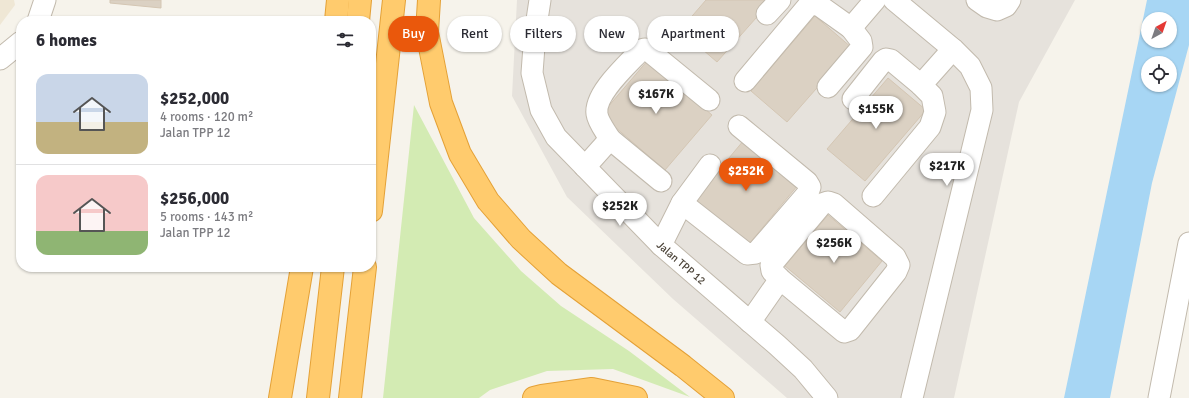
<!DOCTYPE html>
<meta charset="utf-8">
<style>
:root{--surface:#fff;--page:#f7f7f7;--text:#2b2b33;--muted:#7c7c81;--line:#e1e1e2;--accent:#ea580c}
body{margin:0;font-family:Signika,sans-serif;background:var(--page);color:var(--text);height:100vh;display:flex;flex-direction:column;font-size:15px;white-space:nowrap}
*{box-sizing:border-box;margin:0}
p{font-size:13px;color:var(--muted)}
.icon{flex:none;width:22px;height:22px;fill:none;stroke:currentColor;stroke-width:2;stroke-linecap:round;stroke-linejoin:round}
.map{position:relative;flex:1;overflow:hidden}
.side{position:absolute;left:16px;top:16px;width:360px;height:256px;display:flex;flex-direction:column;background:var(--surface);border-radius:16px;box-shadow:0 1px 3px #0004}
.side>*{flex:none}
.top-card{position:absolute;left:388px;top:16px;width:380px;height:36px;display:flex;gap:8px}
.needle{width:26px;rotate:40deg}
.controls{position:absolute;left:1141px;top:12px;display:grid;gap:8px}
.controls a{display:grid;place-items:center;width:36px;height:36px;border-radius:50%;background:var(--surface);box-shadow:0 1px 3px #0004;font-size:20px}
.price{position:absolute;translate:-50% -34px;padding:0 9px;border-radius:14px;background:#fff;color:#222;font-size:13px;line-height:26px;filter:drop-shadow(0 1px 2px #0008)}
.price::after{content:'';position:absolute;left:50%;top:24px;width:12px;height:9px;margin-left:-6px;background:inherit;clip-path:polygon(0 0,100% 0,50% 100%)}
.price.active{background:var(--accent);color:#fff}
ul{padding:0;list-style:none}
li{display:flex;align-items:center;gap:12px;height:100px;padding:0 20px}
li+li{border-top:1px solid var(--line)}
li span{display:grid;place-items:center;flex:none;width:112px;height:80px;border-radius:12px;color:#555}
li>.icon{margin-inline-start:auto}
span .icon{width:48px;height:48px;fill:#fffc;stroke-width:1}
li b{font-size:17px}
h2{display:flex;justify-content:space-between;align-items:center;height:48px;padding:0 20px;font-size:17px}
.chip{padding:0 14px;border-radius:18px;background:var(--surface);box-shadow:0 1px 3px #0004;font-size:14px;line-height:36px}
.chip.active{background:var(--accent);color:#fff}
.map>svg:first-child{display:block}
</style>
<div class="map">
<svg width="1189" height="398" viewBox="0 0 1189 398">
<rect width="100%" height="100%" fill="#f6f3eb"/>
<path fill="#e6e2dc" d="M 517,0 L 1075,0 L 1019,102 L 954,398 L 787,398 L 673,299 L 567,197 L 512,96 Z"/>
<path fill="#efe7d5" d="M 0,0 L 14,0 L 15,5 L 0,25 Z"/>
<path fill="#d3ebb3" d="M 414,105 L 474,218 L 521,271 L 561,306 L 629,351 L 690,397 L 613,369 L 547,371 L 490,390 L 479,398 L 383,398 Z"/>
<path fill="#a7d6f4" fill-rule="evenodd" d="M 1147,0 L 1189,0 L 1189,45 L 1152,183 L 1110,398 L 1064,398 ZM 1148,19 L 1170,19 L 1170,41 L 1148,41 ZM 1148,63 L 1170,63 L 1170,85 L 1148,85 Z"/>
<g fill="#dbd1c3" stroke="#d4c6b3">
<path d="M 110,0 L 161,0 L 161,8 L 110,3 Z"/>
<path d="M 706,0 L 772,0 L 717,62 L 680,30 Z"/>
<path d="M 815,16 L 852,48 L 787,122 L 751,91 Z"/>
<path d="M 648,60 L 712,115 L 665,170 L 601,115 Z"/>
<path d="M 888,78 L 926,110 L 865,181 L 827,149 Z"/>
<path d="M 744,140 L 798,185 L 748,245 L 694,200 Z"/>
<path d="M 828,215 L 882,261 L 840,312 L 785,266 Z"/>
</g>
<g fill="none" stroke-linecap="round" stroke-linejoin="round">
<g stroke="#c2baad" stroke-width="23">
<g id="minor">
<path id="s1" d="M 540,0 L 535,33 L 532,73 L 541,110 L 556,137 L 661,245 L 777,345 L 803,369 L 827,398"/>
<path d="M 894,0 L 953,49 L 970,66 L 981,88 L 982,110 L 912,398"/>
<path d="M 977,0 L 987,7 L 997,10 L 1006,6 L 1010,0"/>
<path d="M 767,14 L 780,0"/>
<path d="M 38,21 L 45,0"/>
<path d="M 0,59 L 21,42"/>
<path d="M 745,81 L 808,6 L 814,4 L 820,6 L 851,28 L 875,0"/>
<path d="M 828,87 L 862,47 L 861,41 L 851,28"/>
<path d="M 853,99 L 883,61 L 886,59 L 891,60 L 921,85"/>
<path d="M 610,139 L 661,181"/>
<path d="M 585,167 L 610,139 C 606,132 598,122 597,114 C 594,94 627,65 641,50 L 645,49 L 649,51 L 709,100"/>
<path d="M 873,196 L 930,127 L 935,112 L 932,96 L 921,85 L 953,49"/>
<path d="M 828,202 L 834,204 L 895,257 L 899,265 L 896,272 L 850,330 L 844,332 L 780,279 L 772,271 L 771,265 L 822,204 Z"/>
<path d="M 682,203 L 747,254 L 756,253 L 808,193 L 810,187 L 807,182 L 739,126"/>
<path d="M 661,245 L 682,203 L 710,165"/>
<path d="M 750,322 L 780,279"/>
<path d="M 1159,398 L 1189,243"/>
</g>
</g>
<g stroke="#e4a137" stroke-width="24">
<g id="highway">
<path d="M 429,0 L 427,32 L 441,103 L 460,154 L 488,201 L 521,239 L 559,274 L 683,366 L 723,398"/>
<path d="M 336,21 L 338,0"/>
<path d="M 358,21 L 360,0"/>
<path d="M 371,211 L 394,0"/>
<path d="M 280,398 L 302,267"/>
<path d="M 318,398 L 333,267"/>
<path d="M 350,398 L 365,267"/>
<path d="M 534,398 L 542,396 L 592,389 L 636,398"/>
</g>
</g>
<use href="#minor" stroke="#fff" stroke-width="21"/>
<use href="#highway" stroke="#ffcb6d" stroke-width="22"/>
</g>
<g text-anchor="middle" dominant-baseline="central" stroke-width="3" stroke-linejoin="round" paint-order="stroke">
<g font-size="11" fill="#4b4338" stroke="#fff">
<text stroke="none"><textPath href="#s1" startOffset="320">Jalan TPP 12</textPath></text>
</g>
</g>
</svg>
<div class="controls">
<a><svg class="needle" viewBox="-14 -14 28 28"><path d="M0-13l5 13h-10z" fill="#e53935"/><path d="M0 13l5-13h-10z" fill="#7c7c81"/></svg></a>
<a><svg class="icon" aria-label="locate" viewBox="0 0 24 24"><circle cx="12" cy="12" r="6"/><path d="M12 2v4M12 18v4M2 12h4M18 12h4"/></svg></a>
</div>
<b class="price" style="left:656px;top:115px">$167K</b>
<b class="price" style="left:876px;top:130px">$155K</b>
<b class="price" style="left:947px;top:187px">$217K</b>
<b class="price active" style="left:746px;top:192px">$252K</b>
<b class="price" style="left:620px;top:227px">$252K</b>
<b class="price" style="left:834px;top:264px">$256K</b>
<div class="top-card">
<a class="chip active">Buy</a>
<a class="chip">Rent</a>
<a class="chip">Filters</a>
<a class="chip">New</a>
<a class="chip">Apartment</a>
</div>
<section class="side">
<h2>6 homes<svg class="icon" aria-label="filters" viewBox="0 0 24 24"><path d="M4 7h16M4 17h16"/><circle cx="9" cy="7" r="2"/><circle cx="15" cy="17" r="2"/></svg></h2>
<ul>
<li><span style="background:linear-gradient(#c9d6e8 60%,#c2b280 0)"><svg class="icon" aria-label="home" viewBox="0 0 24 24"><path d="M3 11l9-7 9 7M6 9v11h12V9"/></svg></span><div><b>$252,000</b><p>4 rooms · 120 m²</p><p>Jalan TPP 12</p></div></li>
<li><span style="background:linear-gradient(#f6c9c9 70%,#8fb573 0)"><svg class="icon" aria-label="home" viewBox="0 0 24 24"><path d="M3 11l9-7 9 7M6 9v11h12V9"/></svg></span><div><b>$256,000</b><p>5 rooms · 143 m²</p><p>Jalan TPP 12</p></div></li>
</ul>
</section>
</div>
